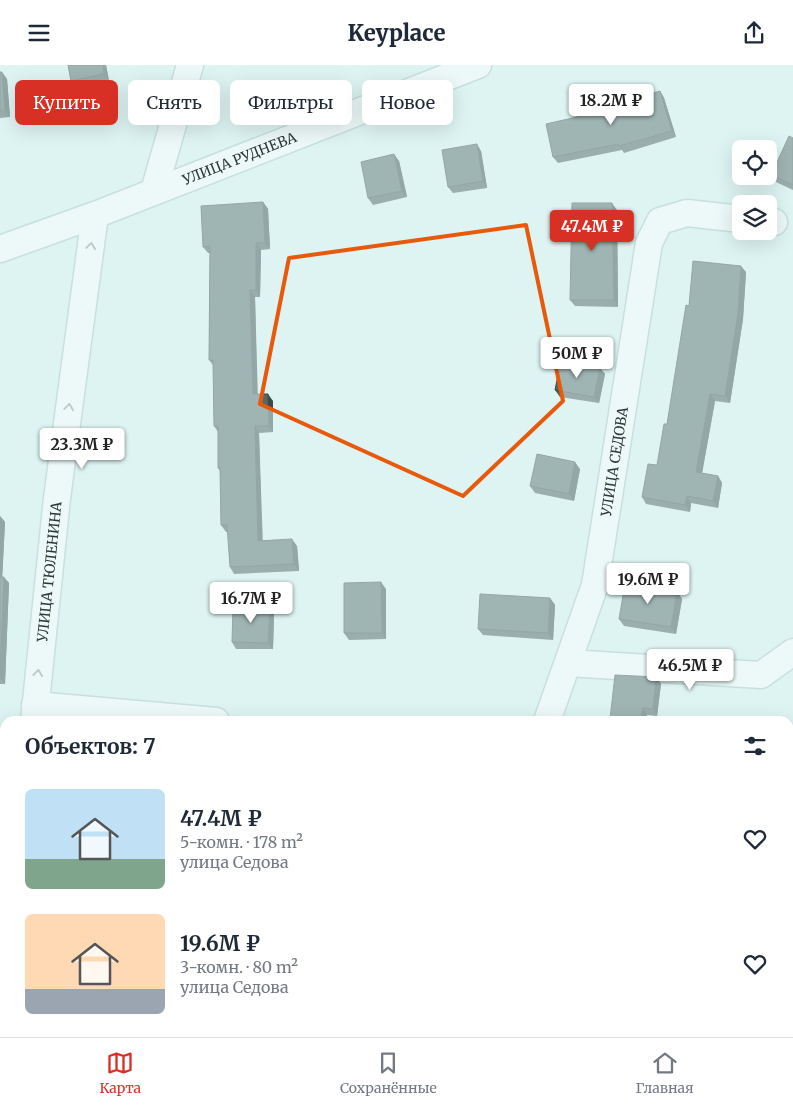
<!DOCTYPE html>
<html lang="ru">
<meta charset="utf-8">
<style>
:root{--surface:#fff;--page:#f2f2f3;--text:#1f2937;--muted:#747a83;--line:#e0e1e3;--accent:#d93025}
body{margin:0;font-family:Merriweather,serif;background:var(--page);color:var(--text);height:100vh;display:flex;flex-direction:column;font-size:19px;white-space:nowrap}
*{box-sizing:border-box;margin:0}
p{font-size:16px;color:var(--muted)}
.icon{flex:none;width:28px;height:28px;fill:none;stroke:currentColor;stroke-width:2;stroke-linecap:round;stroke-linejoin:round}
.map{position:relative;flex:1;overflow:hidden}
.panel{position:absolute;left:0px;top:651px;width:794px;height:321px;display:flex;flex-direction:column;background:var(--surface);border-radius:15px 15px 0 0;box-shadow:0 5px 20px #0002}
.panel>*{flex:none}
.hud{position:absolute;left:15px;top:15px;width:500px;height:45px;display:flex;gap:10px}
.buttons{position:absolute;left:732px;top:75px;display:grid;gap:10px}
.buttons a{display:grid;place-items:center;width:45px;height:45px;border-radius:8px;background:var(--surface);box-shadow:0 5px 20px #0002;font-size:25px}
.price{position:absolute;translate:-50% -42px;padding:0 11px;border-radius:5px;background:#fff;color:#222;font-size:16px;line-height:32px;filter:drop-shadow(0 1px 2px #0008)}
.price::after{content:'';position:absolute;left:50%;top:30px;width:15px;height:11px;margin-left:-8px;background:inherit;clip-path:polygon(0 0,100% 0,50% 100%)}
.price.active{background:var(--accent);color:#fff}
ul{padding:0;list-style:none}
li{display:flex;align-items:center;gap:15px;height:125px;padding:0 25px}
li span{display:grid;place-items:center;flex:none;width:140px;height:100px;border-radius:8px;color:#555}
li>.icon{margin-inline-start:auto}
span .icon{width:60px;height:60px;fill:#fffc;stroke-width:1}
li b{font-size:21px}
h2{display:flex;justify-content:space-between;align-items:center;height:60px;padding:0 25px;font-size:21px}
.tag{padding:0 18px;border-radius:8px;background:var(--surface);box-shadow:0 5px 20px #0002;font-size:18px;line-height:45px}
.tag.active{background:var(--accent);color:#fff}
header{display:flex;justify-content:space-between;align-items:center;height:65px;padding:0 25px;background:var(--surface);font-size:22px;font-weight:800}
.dock{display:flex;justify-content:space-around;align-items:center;height:70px;border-top:1px solid var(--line);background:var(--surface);font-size:14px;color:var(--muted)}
.dock a{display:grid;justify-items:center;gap:2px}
.dock .active{color:var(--accent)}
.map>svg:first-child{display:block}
</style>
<header><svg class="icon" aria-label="menu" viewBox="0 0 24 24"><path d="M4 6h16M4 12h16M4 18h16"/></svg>Keyplace<svg class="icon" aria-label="share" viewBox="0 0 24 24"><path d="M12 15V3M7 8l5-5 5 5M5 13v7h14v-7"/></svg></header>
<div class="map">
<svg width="793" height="972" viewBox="0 0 793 972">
<rect width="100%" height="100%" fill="#ddf4f2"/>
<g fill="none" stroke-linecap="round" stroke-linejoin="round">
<g stroke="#b0c7c5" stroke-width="29">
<g id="minor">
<path d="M 154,126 L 190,0"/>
<path d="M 769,157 L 774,157"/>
<path id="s1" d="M 0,184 L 95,150 L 478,0"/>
<path d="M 568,598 L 761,610 L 793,587"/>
<path d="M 35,640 L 216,656"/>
<path id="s2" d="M 34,656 L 57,433 L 95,150"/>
<path id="s3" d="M 547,656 L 595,520 L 649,178 L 660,156 L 687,148 L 741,154"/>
<path d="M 0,709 L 5,709"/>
<path d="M 0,941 L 5,903"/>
<path d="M 562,968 L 577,972"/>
<path d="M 447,972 L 448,968"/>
</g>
</g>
<use href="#minor" stroke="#fff" stroke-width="26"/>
</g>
<g fill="#485959">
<path d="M 68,0 L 106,0 L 109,16 L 76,22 L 71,16 Z"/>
<path d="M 0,7 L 7,14 L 10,52 L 0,53 Z"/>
<path d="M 660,26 L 664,33 L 676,72 L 624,88 L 622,85 L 558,98 L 553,92 L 608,45 Z"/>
<path d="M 793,73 L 793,125 L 776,117 L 771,110 Z"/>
<path d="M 481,86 L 487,123 L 453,128 L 448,122 Z"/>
<path d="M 399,96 L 407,132 L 373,140 L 368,133 Z"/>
<path d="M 263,137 L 268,144 L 270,184 L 261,185 L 260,232 L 255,232 L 257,329 L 273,336 L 273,367 L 259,368 L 262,475 L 297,481 L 299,506 L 234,509 L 230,502 L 228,467 L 226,467 L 221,460 L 220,406 L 218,403 L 218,367 L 214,361 L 213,300 L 209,295 L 210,188 L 208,188 L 203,182 Z"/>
<path d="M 617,145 L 618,242 L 575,241 L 570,235 Z"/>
<path d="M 746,207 L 743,254 L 730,338 L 715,336 L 702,408 L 718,411 L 722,418 L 718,443 L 691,438 L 690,447 L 646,439 L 642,432 L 657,400 L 667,359 L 689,241 Z"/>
<path d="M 600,303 L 605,309 L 599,338 L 560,332 L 555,325 Z"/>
<path d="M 580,404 L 574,436 L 535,428 L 530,421 Z"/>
<path d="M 0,451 L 5,457 L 2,512 L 9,518 L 5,619 L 0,619 Z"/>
<path d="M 386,524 L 386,574 L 349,575 L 344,568 Z"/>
<path d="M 677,527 L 682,534 L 676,569 L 624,561 L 619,554 Z"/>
<path d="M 550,533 L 555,540 L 553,575 L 483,570 L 478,564 Z"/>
<path d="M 274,549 L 273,584 L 236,584 L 232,577 Z"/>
<path d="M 656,612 L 661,619 L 657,651 L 647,650 L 646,656 L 602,656 L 610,654 Z"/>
</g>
<g fill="#3b4948">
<path d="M 103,0 L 106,0 L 109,16 L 104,9 Z"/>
<path d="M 2,7 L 7,14 L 10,52 L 5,45 Z"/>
<path d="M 660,26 L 664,33 L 676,72 L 672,66 Z"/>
<path d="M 477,79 L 481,86 L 487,123 L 483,116 Z"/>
<path d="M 394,89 L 399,96 L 407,132 L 402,126 Z"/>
<path d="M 263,137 L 268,144 L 270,184 L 265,178 Z"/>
<path d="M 612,138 L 617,145 L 618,242 L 614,235 Z"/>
<path d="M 256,178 L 261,185 L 260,232 L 256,225 Z"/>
<path d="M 741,201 L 746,207 L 743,254 L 730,338 L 725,331 Z"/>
<path d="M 250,225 L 255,232 L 258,336 L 253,329 Z"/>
<path d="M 600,303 L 605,309 L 599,338 L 594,332 Z"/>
<path d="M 268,329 L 273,336 L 273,367 L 269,361 Z"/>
<path d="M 710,329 L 715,336 L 701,414 L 696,407 Z"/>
<path d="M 255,361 L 259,368 L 263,482 L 258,476 Z"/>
<path d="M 575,397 L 580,404 L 574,436 L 569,429 Z"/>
<path d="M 718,411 L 722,418 L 718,443 L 713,436 Z"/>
<path d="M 687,431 L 691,438 L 690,447 L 685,440 Z"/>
<path d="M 0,451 L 5,457 L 2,518 L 0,516 Z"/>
<path d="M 292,474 L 297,481 L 299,506 L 294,499 Z"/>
<path d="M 4,512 L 9,518 L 5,619 L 0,613 Z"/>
<path d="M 381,517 L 386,524 L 386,574 L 382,568 Z"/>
<path d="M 677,527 L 682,534 L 676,569 L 671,562 Z"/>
<path d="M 550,533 L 555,540 L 553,575 L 548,568 Z"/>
<path d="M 270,542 L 274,549 L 273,584 L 268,578 Z"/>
<path d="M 656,612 L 661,619 L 657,651 L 653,644 Z"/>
<path d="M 643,643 L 647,650 L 646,656 L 640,656 Z"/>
<path d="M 757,968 L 764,968 L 763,972 L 756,972 Z"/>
</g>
<g fill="#546867" stroke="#3b4948">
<path d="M 68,0 L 103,0 L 104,9 L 71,16 Z"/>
<path d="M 0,7 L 2,7 L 5,45 L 0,46 Z"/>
<path d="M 660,26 L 672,66 L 619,81 L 618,79 L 553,92 L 546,59 L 608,45 L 607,42 Z"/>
<path d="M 789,71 L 793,73 L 793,120 L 771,110 Z"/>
<path d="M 477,79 L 483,116 L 448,122 L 442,85 Z"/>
<path d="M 394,89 L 402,126 L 368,133 L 361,97 Z"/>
<path d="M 263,137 L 265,178 L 256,178 L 256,225 L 250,225 L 253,329 L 268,329 L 269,361 L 255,361 L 258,476 L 292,474 L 294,499 L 230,502 L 227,460 L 221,460 L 220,403 L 218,403 L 218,361 L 214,361 L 213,295 L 209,295 L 210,181 L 203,182 L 201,141 Z"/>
<path d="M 572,138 L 612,138 L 614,235 L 570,235 Z"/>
<path d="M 693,196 L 741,201 L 738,248 L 725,331 L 710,329 L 696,407 L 718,411 L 713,436 L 687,431 L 685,440 L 642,432 L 648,399 L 657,400 L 664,359 L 667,359 L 686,240 L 689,241 Z"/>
<path d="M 561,296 L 600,303 L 594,332 L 555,325 Z"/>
<path d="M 537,389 L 575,397 L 569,429 L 530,421 Z"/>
<path d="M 0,512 L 4,512 L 0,613 Z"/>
<path d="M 381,517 L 382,568 L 344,568 L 344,518 Z"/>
<path d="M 625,519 L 677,527 L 671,562 L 619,554 Z"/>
<path d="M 480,529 L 550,533 L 548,568 L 478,564 Z"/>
<path d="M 233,541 L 270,542 L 268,578 L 232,577 Z"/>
<path d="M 615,610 L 656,612 L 653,644 L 643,643 L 640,656 L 602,656 L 602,653 L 610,654 Z"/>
<path d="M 74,968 L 113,968 L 112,972 L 74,972 Z"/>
<path d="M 647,968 L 757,968 L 756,972 L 646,972 Z"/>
</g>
<defs><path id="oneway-chevron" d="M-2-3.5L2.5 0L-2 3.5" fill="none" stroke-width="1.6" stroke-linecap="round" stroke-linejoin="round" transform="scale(1.25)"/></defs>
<g stroke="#969b9a">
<use href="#oneway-chevron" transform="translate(91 181) rotate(-82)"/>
<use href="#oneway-chevron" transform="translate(69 342) rotate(-82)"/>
<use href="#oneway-chevron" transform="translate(38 608) rotate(-84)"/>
</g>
<path d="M0 0H793V972H0ZM 526,160 L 563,336 L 463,431 L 260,339 L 289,193 Z" fill="#ddf4f2" fill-opacity=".55" fill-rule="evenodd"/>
<path fill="none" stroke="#e8590c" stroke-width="4" stroke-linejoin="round" d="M 526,160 L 563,336 L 463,431 L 260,339 L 289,193 Z"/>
<g text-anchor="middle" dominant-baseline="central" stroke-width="5" stroke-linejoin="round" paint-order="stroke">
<g font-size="14" fill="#2e3736" stroke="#ddf4f2">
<text stroke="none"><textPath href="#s1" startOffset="256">УЛИЦА РУДНЕВА</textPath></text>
<text stroke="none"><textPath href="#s3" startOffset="269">УЛИЦА СЕДОВА</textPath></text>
<text stroke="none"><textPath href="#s2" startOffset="150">УЛИЦА ТЮЛЕНИНА</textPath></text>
</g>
</g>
</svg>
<div class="buttons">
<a><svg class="icon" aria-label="locate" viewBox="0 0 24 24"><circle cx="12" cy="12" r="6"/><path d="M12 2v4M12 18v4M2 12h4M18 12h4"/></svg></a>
<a><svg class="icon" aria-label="layers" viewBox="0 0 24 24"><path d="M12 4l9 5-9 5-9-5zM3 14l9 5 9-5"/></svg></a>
</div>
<b class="price" style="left:611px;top:61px">18.2M ₽</b>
<b class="price active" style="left:592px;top:187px">47.4M ₽</b>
<b class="price" style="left:577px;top:314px">50M ₽</b>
<b class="price" style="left:82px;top:405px">23.3M ₽</b>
<b class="price" style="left:648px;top:540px">19.6M ₽</b>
<b class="price" style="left:251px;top:559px">16.7M ₽</b>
<b class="price" style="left:690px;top:626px">46.5M ₽</b>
<div class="hud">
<a class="tag active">Купить</a>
<a class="tag">Снять</a>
<a class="tag">Фильтры</a>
<a class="tag">Новое</a>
</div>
<section class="panel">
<h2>Объектов: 7<svg class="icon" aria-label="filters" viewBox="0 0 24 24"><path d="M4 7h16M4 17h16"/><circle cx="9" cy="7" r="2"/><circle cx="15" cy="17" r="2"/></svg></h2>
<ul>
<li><span style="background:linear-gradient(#bfe0f5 70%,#7fa58c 0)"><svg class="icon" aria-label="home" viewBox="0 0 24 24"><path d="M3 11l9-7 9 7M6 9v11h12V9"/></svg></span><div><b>47.4M ₽</b><p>5-комн. · 178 m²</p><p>улица Седова</p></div><svg class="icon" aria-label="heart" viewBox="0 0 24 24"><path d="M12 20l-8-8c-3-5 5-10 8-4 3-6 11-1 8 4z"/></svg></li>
<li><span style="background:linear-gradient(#ffd9b3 75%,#9aa5b1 0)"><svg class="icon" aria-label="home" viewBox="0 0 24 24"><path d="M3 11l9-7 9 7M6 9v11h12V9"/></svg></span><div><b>19.6M ₽</b><p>3-комн. · 80 m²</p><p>улица Седова</p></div><svg class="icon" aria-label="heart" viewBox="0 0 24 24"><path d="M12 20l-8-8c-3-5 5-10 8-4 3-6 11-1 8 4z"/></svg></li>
</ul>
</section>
</div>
<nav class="dock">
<a class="active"><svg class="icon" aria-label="map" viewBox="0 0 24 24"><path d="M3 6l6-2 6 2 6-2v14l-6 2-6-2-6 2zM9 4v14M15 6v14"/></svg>Карта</a>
<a><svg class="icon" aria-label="saved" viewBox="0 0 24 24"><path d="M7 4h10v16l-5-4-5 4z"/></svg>Сохранённые</a>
<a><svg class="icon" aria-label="home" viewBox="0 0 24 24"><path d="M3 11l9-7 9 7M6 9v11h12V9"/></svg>Главная</a>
</nav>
